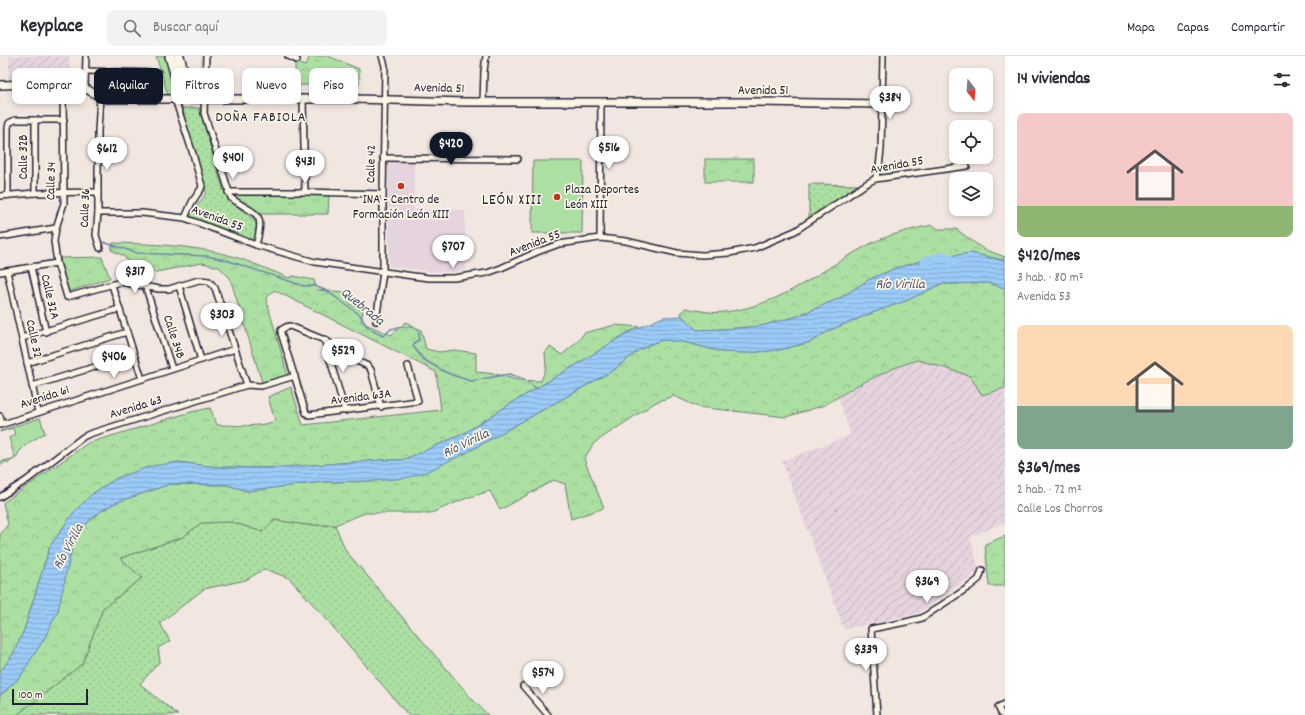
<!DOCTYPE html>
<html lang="es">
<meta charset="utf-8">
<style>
:root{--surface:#fff;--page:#f2f2f3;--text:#2b2b33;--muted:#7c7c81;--line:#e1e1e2;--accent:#111827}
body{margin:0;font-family:Dekko,sans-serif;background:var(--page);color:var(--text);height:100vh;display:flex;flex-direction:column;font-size:15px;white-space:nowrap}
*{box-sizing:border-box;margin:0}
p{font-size:13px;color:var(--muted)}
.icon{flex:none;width:22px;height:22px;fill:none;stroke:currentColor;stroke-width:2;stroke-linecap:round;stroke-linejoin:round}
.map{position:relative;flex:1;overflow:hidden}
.drawer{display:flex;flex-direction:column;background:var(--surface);width:300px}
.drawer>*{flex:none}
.guide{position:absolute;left:12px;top:12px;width:380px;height:36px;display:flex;gap:8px}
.needle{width:26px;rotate:163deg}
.tools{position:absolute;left:949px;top:12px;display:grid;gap:8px}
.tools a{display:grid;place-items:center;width:44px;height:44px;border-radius:8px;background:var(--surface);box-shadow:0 2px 6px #0003;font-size:20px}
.scale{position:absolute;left:12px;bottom:10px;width:76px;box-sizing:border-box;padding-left:4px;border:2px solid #22223b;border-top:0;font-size:11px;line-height:14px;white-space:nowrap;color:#22223b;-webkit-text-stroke:3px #fcf5e5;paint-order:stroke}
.price{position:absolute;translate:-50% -34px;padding:0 9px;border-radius:14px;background:#fff;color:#222;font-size:13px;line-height:26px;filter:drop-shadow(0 1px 2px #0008)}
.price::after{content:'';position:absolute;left:50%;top:24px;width:12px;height:9px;margin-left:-6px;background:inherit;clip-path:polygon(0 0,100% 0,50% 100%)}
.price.current{background:var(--accent);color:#fff}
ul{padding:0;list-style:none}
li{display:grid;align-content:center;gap:8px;height:212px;padding:0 12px}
li span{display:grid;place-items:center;height:124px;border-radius:8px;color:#555}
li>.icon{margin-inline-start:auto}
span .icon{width:72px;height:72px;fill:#fffc;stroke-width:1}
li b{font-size:17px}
h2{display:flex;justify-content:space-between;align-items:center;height:48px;padding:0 12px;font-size:17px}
.chip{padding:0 14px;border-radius:8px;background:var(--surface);box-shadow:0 2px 6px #0003;font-size:14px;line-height:36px}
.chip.current{background:var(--accent);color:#fff}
header{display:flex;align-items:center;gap:24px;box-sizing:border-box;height:56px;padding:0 20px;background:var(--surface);border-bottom:1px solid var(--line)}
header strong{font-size:19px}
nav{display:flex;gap:22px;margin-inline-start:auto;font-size:14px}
.search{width:280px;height:36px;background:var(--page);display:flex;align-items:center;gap:10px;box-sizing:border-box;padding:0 14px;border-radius:8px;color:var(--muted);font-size:15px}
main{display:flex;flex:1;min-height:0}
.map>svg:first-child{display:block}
</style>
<header>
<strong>Keyplace</strong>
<div class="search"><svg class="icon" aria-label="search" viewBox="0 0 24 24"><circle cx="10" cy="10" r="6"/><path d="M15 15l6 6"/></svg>Buscar aquí</div>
<nav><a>Mapa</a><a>Capas</a><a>Compartir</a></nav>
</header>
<main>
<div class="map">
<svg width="1005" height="659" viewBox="0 0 1005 659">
<defs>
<pattern id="industrial-furrows" width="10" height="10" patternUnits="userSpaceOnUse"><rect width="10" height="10" fill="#e5d3dd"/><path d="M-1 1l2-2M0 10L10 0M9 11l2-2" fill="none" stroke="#c4b5bf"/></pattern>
<pattern id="grass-dots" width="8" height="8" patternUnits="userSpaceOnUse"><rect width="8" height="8" fill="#ace0a2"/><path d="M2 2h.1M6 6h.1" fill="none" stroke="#94c08c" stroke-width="1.8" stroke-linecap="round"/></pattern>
<pattern id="forest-crowns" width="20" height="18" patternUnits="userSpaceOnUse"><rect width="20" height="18" fill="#ace0a2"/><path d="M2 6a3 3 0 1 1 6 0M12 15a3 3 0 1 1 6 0" fill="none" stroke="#94c08c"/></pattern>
<pattern id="park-tufts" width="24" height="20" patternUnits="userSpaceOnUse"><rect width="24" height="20" fill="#ace0a2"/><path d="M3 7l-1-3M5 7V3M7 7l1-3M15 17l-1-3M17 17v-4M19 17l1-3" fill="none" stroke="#94c08c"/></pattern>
<pattern id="water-rules" width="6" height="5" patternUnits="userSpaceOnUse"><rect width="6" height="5" fill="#9acaf6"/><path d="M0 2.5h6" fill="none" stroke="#84add4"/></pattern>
</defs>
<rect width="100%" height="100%" fill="#f2e6e1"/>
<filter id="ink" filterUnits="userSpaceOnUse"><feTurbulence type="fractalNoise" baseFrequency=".025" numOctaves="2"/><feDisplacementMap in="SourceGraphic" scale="8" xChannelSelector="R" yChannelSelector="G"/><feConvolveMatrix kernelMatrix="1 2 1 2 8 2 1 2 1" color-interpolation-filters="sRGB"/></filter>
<g filter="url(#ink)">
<path fill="#e5d3dd" d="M 388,105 L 414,105 L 414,154 L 465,154 L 466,214 L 450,216 L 427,215 L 389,210 Z"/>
<g fill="url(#industrial-furrows)">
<path d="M 9,0 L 69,0 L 69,25 L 9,24 Z"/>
<path d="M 917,304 L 929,307 L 970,320 L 983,339 L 1005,332 L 1005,466 L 970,481 L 978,510 L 976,517 L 919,557 L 844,573 L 782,405 L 851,379 L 838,341 L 856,330 L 894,312 Z"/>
</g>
<g fill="url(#grass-dots)" stroke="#67816e">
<path d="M 182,52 L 199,52 L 223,133 C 231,149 244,154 256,166 L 257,175 L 254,186 L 190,160 C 195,150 201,146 206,137 Z"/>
<path d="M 809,128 L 860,129 L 809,164 Z"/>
<path d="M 274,464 L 307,469 L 335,469 L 346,495 L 473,644 L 488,659 L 408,659 L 328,565 L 289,522 L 264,513 L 246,524 L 204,533 L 160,567 L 170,585 L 158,592 L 160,605 L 140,628 L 178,659 L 17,659 L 82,608 L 103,552 L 142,522 L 120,502 L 183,481 L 201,467 L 232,466 L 263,476 Z"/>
</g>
<g fill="url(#forest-crowns)" stroke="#67816e">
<path d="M 933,169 L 938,173 L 956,173 L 983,193 L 1005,201 L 1003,204 L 971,197 L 928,203 L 896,212 L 868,224 L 842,241 L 798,260 L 761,270 L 724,273 L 697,274 L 682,260 L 681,257 L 685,252 C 697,254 713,258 724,256 C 783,250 822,212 872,187 C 891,178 912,173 933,169 Z"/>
<path d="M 113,187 C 152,188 193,189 232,200 C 251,206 270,214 289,222 L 293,220 L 314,224 L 317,234 L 347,236 L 350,248 L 363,255 L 361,266 L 391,279 L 406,266 L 421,274 L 426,293 L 439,296 L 454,294 L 476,297 L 476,316 L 496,318 L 517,324 L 541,325 L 546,312 L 545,296 L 550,291 L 562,299 L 579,284 L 584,277 L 615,269 L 640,271 L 627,277 L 579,307 L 510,348 L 463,378 L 403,404 L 381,404 L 273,412 L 216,411 L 178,406 L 117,422 L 92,438 L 74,456 L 50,490 L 24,574 L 13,598 L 3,612 L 0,615 L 0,479 L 8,468 L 3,447 L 88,387 L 191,356 L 210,352 L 217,369 C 237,369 257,372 275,365 L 268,341 L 291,331 L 303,369 L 441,354 L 436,316 L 274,234 L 266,243 L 288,320 L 262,326 L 230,222 L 219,211 L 202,207 L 151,217 L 132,212 L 124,200 L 111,194 Z"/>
<path d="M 988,227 L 1005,232 L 1005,332 L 982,339 L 970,320 L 929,307 L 917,304 L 894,312 L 856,330 L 825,349 L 786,361 L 698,351 L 674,340 L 656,346 L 594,387 L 584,403 L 604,452 L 571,463 L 565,428 L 554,424 L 500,454 L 490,435 L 467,442 L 431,457 L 365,457 L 335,469 L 307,469 L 274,464 L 263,476 L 232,466 L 201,467 L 183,481 L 120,502 L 142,522 L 103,552 L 82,608 L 17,659 L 0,659 L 0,640 L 20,621 L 29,606 L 68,510 L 71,496 L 78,478 L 90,464 L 101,455 L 115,447 L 170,428 L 227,429 L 248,435 L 322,426 L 373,425 L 466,397 L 614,314 L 639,294 L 651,288 L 662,284 L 684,286 L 722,296 L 746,297 L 779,294 L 811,286 L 830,274 L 872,257 L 908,244 L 941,228 Z"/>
<path d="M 1005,480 L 1005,530 L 989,530 L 985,488 Z"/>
</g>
<g fill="url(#park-tufts)" stroke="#67816e">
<path d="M 156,0 L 165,0 L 175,32 L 175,36 L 173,38 L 168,39 Z"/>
<path d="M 310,0 L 328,0 L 359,13 L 359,29 L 295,29 L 295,6 L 305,10 Z"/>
<rect x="705" y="103" width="49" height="23"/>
<path d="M 234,138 L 329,138 L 328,158 L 261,158 L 238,144 Z"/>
<path d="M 102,201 L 110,222 L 67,236 L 59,202 Z"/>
</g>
<g fill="#ace0a2" stroke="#67816e">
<path d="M 533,105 L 583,105 L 582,177 L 532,177 Z"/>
<path d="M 40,362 L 45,377 L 28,387 L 19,396 L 16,402 L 8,407 L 7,405 L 0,410 L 0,406 L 15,402 L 9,382 L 15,379 L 13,372 L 0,376 L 0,375 Z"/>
</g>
<path fill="url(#water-rules)" stroke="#6a87ab" d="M 971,197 L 1005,205 L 1005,232 L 988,227 L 941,228 L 908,244 L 872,257 L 830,274 L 811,286 L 779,294 L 746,297 L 722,296 L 684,286 L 662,284 L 651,288 L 639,294 L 614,314 L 466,397 L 426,416 L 406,422 L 373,425 L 322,426 L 248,435 L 227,429 L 170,428 L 115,447 L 101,455 L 90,464 L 78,478 L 71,496 L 58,555 L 44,583 L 20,621 L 0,640 L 0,615 L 3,612 L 13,598 L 24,574 L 50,490 L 74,456 L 92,438 L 117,422 L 148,411 L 178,406 L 216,411 L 273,412 L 381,404 L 403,404 L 463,378 L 510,348 L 579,307 L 627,277 L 663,261 L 682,260 L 697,274 L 724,273 L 761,270 L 798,260 L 842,241 L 868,224 L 896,212 L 929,203 Z"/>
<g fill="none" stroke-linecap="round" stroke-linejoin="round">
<path stroke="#6a87ab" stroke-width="1.5" d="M 103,186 L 137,197 L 207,200 L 229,205 L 304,230 L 315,230 L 327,235 L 360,259 L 366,269 L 373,275 L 383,280 L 391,273 L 400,271 L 412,271 L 419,276 L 419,284 L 415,286 L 413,290 L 423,303 L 445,316 L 455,320 L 471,325 L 509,318 L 524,323 L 537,333"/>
<path stroke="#9acaf6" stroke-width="9" d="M 925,205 L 943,200 L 955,205"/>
<g stroke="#22223b" stroke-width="8">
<g id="street">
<path d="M 206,0 L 204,57 L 231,142 C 256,160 266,154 256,189"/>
<path d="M 288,0 L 297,4"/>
<path d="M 86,15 L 158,17"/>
<path d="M 63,31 L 64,147 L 56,172 L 54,185 L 57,207 L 67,241 L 121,226 L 159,233 L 169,233 L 199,224 L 209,225 L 215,232 L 247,329"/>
<path d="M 85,32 L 86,0"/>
<path d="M 100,41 L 98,75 L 98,157 L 96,179 L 100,192"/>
<path d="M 175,43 L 193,98 L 202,130 L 201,133 L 192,146 L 185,162"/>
<path d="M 303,43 L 305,136"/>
<path d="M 483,46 L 484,15 L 486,0"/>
<path d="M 35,64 L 35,137"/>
<path d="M 383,102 L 518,103"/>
<path d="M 875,123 L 879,111 L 881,93 L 883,0"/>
<path d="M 228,136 L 305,136 L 383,138"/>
<path d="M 8,139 L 8,72 L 9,67 L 15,64 L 64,64"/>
<path d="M 0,140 L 35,137 L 98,136"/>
<path d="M 98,157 L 142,157 L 185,162 L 256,189 L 315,206 L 413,220 L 429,222 L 454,222 L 487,217 L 501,212 L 537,196 L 559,188 L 600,182 L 626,185 L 677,197 L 702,199 L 729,197 L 755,192 L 795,175 L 866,128 L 875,123 L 967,110"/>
<path d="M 0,181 L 56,172"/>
<path d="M 600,182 L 601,46"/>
<path d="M 31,211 L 46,276"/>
<path d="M 7,215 L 38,356"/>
<path d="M 0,216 L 57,207"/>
<path d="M 112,229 L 142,323"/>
<path d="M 179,230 L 201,304"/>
<path d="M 146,232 L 172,313"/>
<path d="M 376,265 L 383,216 L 383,138 L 385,10 L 382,0"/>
<path d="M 22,282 L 119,253"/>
<path d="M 324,283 L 345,355"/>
<path d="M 27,307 L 127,276"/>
<path d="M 32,330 L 134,299"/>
<path d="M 381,351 L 371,314 L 368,310 L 348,301 L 327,285 L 290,270 L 286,271 L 281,274 L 281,277 L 306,357 L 309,359 L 418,345 L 408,310"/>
<path d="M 0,360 L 2,368"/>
<path d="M 0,369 L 235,293"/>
<path d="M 0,441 L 27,424 L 83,381 L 89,378 L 247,329 L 261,330 L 295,320"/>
<path d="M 523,630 L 548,659"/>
<path d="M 877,659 L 871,573 L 906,566 L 922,562 L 969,531 L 979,523 L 982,514"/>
<path d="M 1002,659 L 998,651 L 1005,648"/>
</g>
</g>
<g stroke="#22223b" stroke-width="10">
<path id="secondary" d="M 0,29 L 36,28 L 85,32 L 100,41 L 107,43 L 355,43 L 466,46 L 756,46 L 881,48"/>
</g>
<g stroke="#22223b" stroke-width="12">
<g id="highway">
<path d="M 170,0 L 182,43"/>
<path d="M 179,0 L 191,43"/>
</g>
</g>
<use href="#street" stroke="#fcf5e5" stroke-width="5"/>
<use href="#secondary" stroke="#fcf5e5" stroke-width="7"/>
<use href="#highway" stroke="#fcf5e5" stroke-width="9"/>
</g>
</g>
<g fill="#c8321e" stroke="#fcf5e5" stroke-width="1.5">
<circle cx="401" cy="130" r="4"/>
<circle cx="557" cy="141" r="4"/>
</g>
<g text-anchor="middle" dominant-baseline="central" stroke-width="3.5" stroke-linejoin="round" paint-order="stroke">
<g font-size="13" fill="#22223b" stroke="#fcf5e5">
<text transform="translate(439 33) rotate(1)">Avenida 51</text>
<text x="763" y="35">Avenida 51</text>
<text transform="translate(24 101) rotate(-90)">Calle 32B</text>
<text transform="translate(372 108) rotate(-89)">Calle 42</text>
<text transform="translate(897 110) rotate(-10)">Avenida 55</text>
<text transform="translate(52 125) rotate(-89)">Calle 34</text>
<text transform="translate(86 152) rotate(-88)">Calle 36</text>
<text transform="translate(217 163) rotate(20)">Avenida 55</text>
<text transform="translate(535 188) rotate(-21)">Avenida 55</text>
<text transform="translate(49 241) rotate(77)">Calle 32A</text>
<text transform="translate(173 281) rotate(72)">Calle 34B</text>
<text transform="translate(33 283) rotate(78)">Calle 32</text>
<text transform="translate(45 342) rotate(-18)">Avenida 61</text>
<text transform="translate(361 342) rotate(-7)">Avenida 63A</text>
<text transform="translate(136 352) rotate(-17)">Avenida 63</text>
</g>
<g font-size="13" fill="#22223b" stroke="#fcf5e5" text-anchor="start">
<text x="565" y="134">Plaza Deportes<tspan x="565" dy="15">León XIII</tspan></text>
<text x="401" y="144" text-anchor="middle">INA - Centro de<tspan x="401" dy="15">Formación León XIII</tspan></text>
</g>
<g font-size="14" letter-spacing="1" fill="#22223b" stroke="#fcf5e5">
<text x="261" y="62">DOÑA FABIOLA</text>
</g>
<g font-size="14" font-style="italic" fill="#465473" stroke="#fcf5e5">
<text x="900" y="229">Río Virilla</text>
<text transform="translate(362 251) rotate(39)">Quebrada</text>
<text transform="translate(466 388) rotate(-26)">Río Virilla</text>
<text transform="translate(69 491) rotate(-62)">Río Virilla</text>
</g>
<g font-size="15" letter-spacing="1" fill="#22223b" stroke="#fcf5e5">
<text x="512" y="145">LEÓN XIII</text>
</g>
</g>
</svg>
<div class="tools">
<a><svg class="needle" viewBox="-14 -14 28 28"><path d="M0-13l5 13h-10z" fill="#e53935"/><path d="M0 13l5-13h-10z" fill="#7c7c81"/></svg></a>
<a><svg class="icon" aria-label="locate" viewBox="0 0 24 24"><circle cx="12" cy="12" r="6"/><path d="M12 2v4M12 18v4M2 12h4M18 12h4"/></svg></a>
<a><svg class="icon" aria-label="layers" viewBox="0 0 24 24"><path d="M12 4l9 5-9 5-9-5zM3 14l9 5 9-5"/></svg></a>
</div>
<div class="scale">100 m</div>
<b class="price" style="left:890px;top:64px">$384</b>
<b class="price current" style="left:451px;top:110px">$420</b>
<b class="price" style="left:609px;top:114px">$516</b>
<b class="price" style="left:107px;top:115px">$612</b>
<b class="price" style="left:233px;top:124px">$401</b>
<b class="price" style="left:305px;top:128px">$431</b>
<b class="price" style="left:453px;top:213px">$707</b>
<b class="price" style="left:135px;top:238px">$317</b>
<b class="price" style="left:222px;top:281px">$303</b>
<b class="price" style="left:343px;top:317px">$529</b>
<b class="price" style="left:114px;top:323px">$406</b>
<b class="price" style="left:927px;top:548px">$369</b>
<b class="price" style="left:866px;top:616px">$339</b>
<b class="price" style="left:543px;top:639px">$574</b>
<div class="guide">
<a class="chip">Comprar</a>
<a class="chip current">Alquilar</a>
<a class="chip">Filtros</a>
<a class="chip">Nuevo</a>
<a class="chip">Piso</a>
</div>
</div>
<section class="drawer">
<h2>14 viviendas<svg class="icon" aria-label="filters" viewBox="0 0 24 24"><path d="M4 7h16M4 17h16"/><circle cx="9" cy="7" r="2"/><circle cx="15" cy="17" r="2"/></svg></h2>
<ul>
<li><span style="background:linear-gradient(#f6c9c9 75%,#8fb573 0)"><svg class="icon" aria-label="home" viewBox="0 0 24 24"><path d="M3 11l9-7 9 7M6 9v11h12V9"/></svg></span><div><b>$420/mes</b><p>3 hab. · 80 m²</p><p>Avenida 53</p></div></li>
<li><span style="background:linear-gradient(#ffd9b3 65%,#7fa58c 0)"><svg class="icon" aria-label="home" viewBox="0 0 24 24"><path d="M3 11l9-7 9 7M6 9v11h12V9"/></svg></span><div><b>$369/mes</b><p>2 hab. · 72 m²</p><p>Calle Los Chorros</p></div></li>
</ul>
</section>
</main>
